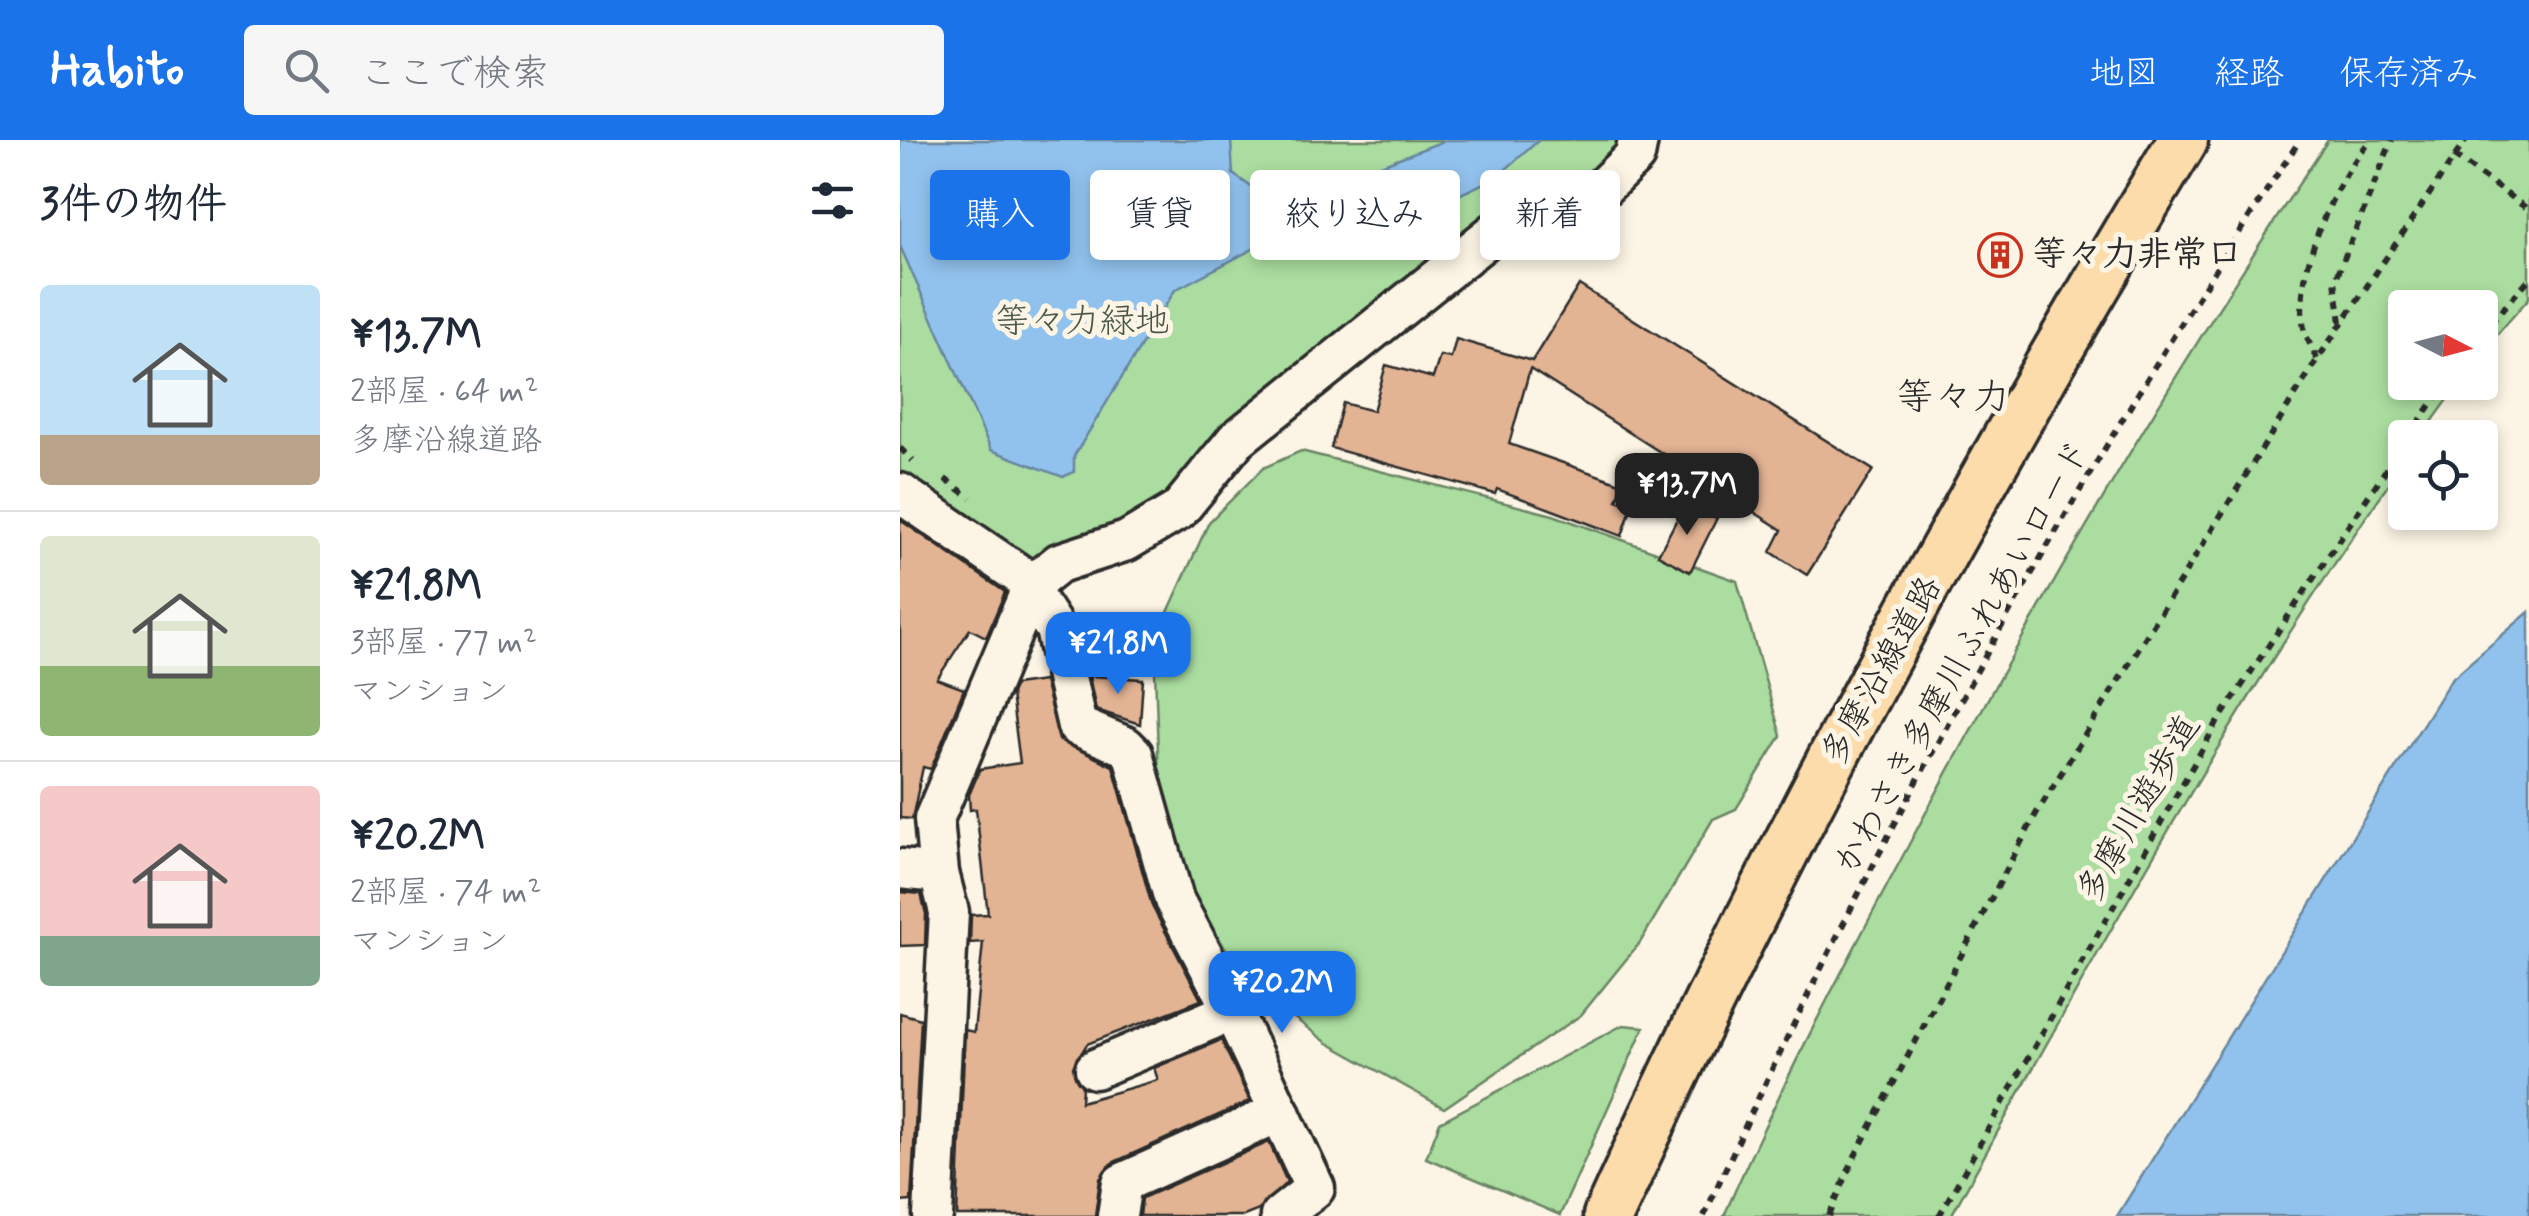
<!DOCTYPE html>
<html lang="ja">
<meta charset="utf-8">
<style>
:root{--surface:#fff;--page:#f6f6f7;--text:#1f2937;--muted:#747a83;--line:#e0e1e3;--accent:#1a73e8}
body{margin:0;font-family:Mynerve,"Klee One",sans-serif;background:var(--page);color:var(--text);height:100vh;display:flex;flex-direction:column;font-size:38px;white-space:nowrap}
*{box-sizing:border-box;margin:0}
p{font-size:32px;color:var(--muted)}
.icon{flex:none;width:55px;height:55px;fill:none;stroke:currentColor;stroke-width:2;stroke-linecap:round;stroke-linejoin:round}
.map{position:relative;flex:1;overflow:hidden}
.sheet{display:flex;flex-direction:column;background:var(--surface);width:900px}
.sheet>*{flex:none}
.guide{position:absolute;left:30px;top:30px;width:950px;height:90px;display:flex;gap:20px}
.needle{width:65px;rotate:96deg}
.tools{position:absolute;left:1488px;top:150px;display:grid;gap:20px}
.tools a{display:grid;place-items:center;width:110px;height:110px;border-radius:10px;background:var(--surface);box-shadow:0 5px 15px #0003;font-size:50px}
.price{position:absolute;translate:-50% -85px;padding:0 22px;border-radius:20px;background:var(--accent);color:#fff;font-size:32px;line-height:65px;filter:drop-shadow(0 2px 5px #0008)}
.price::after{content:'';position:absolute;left:50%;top:60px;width:30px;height:22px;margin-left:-15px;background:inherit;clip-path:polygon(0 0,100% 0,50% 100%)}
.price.on{background:#222;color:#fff}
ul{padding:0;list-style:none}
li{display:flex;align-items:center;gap:30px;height:250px;padding:0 40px}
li+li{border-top:2px solid var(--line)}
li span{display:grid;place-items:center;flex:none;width:280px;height:200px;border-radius:10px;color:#555}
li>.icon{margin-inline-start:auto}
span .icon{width:120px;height:120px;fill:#fffc;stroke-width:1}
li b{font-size:42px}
h2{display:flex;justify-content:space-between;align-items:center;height:120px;padding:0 40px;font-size:42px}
.pill{padding:0 35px;border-radius:10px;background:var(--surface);box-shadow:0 5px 15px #0003;font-size:35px;line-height:90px}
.pill.on{background:var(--accent);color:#fff}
header{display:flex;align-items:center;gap:60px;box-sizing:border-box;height:140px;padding:0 50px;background:var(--accent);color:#fff}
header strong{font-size:48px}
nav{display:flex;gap:55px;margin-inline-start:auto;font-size:35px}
.search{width:700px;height:90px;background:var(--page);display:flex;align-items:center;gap:25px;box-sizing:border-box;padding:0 35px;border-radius:10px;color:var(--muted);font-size:38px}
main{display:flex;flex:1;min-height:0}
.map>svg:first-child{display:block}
</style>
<header>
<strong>Habito</strong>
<div class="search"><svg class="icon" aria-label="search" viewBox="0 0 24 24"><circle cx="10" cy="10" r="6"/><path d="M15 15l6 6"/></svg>ここで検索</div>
<nav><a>地図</a><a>経路</a><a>保存済み</a></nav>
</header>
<main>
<section class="sheet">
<h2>3件の物件<svg class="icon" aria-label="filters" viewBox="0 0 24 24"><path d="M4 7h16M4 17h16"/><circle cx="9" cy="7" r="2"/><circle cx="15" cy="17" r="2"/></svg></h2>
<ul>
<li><span style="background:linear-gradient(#bfe0f5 75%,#b9a48a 0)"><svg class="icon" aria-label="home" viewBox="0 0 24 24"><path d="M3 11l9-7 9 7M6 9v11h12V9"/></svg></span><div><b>¥13.7M</b><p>2部屋 · 64 m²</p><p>多摩沿線道路</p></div></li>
<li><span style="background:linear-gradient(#dfe7d0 65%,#8fb573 0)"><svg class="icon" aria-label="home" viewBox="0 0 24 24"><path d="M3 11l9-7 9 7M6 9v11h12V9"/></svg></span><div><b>¥21.8M</b><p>3部屋 · 77 m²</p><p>マンション</p></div></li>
<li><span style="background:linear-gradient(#f6c9c9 75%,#7fa58c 0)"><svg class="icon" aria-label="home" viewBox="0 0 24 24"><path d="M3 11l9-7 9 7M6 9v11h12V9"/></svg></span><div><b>¥20.2M</b><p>2部屋 · 74 m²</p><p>マンション</p></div></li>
</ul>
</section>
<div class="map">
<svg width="1629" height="1076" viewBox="0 0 1629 1076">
<rect width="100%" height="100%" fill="#fcf5e5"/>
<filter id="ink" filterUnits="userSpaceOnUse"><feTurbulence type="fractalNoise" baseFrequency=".01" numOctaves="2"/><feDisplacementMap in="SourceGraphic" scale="20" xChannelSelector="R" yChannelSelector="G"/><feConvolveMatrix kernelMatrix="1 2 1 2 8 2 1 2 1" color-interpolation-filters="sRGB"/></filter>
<g filter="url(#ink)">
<g fill="#aadd9f" stroke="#6a8465" stroke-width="2.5">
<path d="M 0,0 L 722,0 L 715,18 L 554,102 L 253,373 L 128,428 L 0,338 Z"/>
<path d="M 1428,0 L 1629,0 L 1629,158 L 1580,214 L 1580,168 L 1505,168 L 1505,242 L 1560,243 L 1521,297 L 1505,298 L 1505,321 C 1335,561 1193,819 1051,1076 L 824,1076 C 878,951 942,830 1006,710 C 1135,466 1275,229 1428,0 Z"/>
<path d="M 401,311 L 653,375 L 837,441 L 881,596 L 836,669 L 813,679 L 741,801 L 681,875 L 544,968 L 426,902 L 351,845 L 300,771 L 259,640 L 254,503 L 309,382 L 363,328 Z"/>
<path d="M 723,885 L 744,887 L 660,1075 L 526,1018 L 540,982 Z"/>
</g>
<g fill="#91c2ed" stroke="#68869f" stroke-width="2.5">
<path d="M 0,0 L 331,0 L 333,34 L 350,46 L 364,47 L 468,30 L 546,0 L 639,0 L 597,37 L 529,69 L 357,107 L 275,150 L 174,316 L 174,332 L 163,337 L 91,310 L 0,106 Z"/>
<path d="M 1629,472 L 1629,1076 L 1217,1076 L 1551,539 Z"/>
</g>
<g fill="#e3b494" stroke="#2b2b2b" stroke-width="2.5">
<path d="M 679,145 L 973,330 L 907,435 L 871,412 L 882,390 L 630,229 L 609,304 L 723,344 L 717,360 L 732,366 L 722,396 L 597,349 L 595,354 L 431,308 L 443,263 L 473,271 L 486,225 L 533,238 L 540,216 L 551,218 L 556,199 L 632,221 Z"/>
<path d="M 784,366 L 817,378 L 790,432 L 758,415 Z"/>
<path d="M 0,380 L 105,452 L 86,497 L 70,489 L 37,539 L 64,549 L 31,629 L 23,627 L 12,679 L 0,678 Z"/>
<path d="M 189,536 L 243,539 L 240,584 L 196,570 Z"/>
<path d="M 144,541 L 159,600 L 213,626 L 252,766 L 301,860 L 187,904 L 173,927 L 182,947 L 181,962 L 258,940 L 254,928 L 321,900 L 350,961 L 212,1023 L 200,1039 L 195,1076 L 57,1076 L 65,890 L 74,892 L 83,802 L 70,803 L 71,775 L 88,774 L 76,669 L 70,670 L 69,655 L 80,629 L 120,623 L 111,554 L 115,545 Z"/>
<path d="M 0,752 L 21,754 L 26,774 L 25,805 L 0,806 Z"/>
<path d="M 0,873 L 21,879 L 11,1061 L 0,1062 Z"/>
<path d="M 369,1002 L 387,1042 L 359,1070 L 344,1076 L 240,1076 L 242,1058 Z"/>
</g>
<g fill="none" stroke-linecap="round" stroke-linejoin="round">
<g stroke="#2b2b2b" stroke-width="45">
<g id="minor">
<path d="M 0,353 L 133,444"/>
<path d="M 130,451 L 155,489 L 177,586 L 225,606 L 233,614 L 274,760 L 329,864 L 415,1048 L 380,1076"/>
<path d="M 0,729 L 39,733"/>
<path d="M 195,929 L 332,871"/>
<path d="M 33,1076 L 49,772 L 39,733 L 34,679 L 133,444 L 159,423 L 227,401 L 279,370 L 336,300 L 595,92 L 700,50 L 735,16 L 738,0"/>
<path d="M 217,1076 L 222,1043 L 380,972"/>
</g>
</g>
<g stroke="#2b2b2b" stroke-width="55">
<path id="major" d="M 708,1076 C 875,709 1073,345 1283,0"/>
</g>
<g stroke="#2b2b2b" stroke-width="6" stroke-dasharray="8 8" stroke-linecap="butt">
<path d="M 1554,16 L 1629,70"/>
<path d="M 1441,182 L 1435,141 L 1492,0"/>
<path d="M 1580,195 L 1629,139"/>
<path d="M 1417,219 C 1412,208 1404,194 1403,182 C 1396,127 1435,40 1471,0"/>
<path d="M 1508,298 L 1547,242"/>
<path d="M 0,308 L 13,321"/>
<path d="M 45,339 L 71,358"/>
<path d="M 804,1076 C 972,703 1173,340 1400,0"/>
<path d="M 929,1076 L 955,1016 L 1136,674 L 1417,220 L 1566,0"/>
<path d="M 1039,1076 L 1317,583 L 1505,301"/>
</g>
<use href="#minor" stroke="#fcf5e5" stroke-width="38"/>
<use href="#major" stroke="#fddcac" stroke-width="48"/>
</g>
</g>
<defs>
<g id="building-ring" transform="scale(2.25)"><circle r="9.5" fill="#fcf5e5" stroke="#c8321e" stroke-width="1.5"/><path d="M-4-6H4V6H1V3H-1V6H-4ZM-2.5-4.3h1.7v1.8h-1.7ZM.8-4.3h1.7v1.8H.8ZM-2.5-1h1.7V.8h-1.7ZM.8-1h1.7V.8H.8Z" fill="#c8321e"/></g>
</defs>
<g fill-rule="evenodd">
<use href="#building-ring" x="1100" y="115"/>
</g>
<g text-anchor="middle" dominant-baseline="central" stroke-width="10" stroke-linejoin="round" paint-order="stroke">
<g font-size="35" font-weight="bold" fill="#2b2b2b" stroke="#fcf5e5" text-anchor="start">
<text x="1132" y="115">等々力非常口</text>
</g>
<g font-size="35" fill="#4b5848" stroke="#fcf5e5">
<text x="182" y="182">等々力緑地</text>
</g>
<g font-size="35" fill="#2b2b2b" stroke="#fcf5e5">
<text transform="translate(1063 517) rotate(-61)">かわさき多摩川ふれあいロード</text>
<text transform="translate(982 531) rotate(-61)">多摩沿線道路</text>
<text transform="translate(1239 669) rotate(-60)">多摩川遊歩道</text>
</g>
<g font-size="38" fill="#2b2b2b" stroke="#fcf5e5">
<text x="1053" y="258">等々力</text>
</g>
</g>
</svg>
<div class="tools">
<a><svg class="needle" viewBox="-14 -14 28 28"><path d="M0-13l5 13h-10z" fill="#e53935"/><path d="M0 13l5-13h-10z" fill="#747a83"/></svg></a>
<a><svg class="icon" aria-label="locate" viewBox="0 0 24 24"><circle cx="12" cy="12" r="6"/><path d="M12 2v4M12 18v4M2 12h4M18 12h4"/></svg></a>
</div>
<b class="price on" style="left:787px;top:398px">¥13.7M</b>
<b class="price" style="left:218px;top:557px">¥21.8M</b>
<b class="price" style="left:382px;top:896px">¥20.2M</b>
<div class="guide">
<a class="pill on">購入</a>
<a class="pill">賃貸</a>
<a class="pill">絞り込み</a>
<a class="pill">新着</a>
</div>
</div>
</main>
